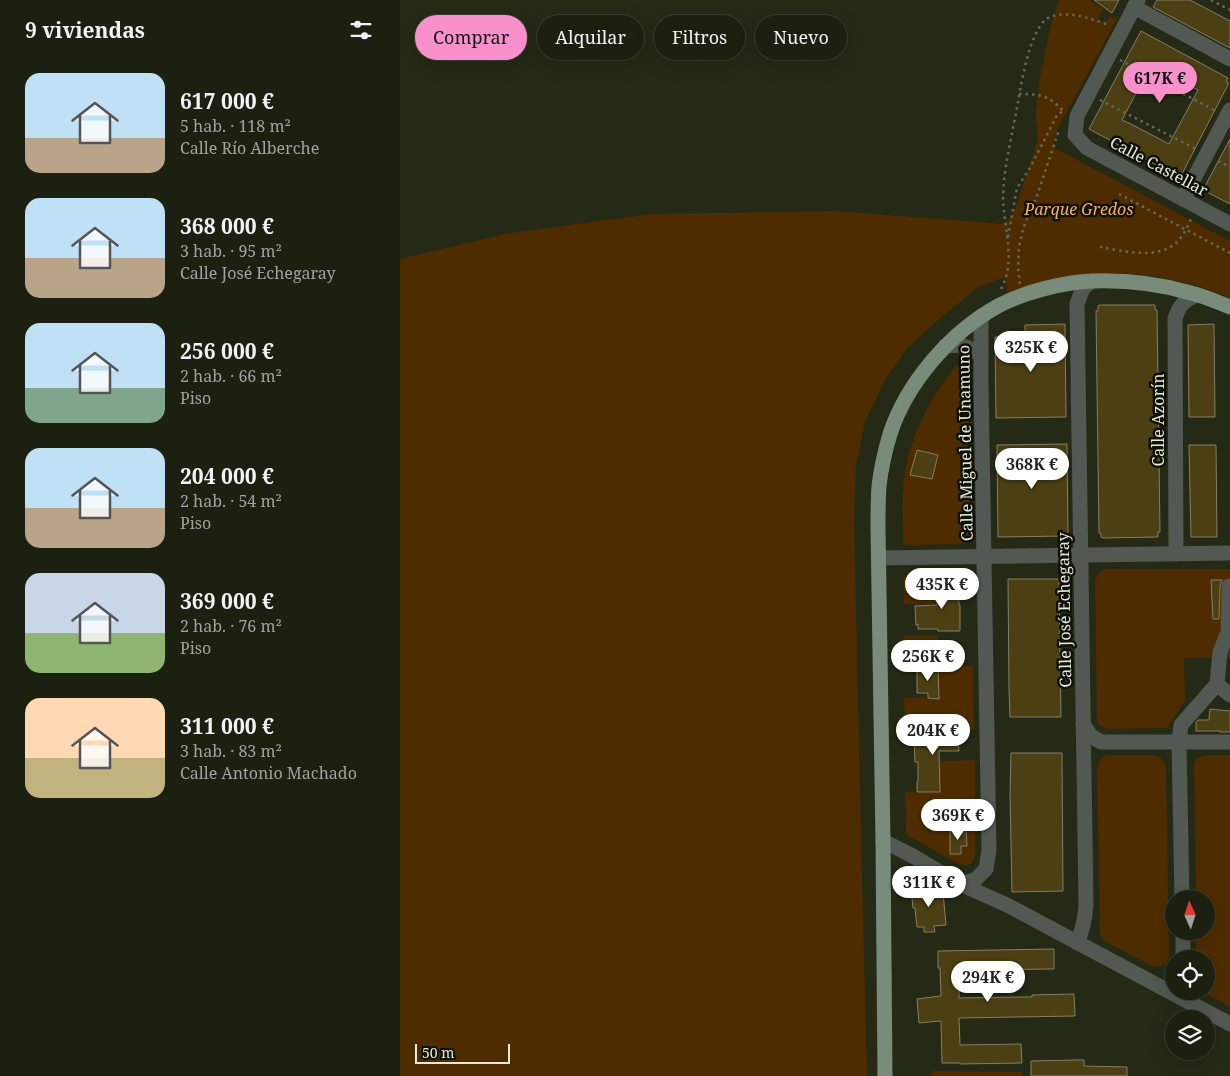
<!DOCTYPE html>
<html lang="es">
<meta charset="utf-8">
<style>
:root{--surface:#1b2010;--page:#242819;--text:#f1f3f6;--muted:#a0a39f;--line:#393e30;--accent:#f890cc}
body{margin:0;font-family:"Noto Serif",serif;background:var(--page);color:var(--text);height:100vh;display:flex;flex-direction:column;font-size:19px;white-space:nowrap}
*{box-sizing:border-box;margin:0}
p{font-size:16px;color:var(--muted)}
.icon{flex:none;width:28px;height:28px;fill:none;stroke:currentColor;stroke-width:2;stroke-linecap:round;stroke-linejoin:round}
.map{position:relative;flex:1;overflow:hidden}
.sheet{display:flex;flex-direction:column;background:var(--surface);width:400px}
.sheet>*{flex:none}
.guide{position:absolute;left:15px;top:15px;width:475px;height:45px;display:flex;gap:10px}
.needle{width:32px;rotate:357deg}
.buttons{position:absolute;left:765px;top:890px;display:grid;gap:10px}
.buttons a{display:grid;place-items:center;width:50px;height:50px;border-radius:50%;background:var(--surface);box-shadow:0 5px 20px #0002,0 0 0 1px var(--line);font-size:25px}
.scale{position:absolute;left:15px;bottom:12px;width:95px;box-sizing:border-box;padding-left:5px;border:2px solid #e5e9dc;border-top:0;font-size:14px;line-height:18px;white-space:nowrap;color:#e5e9dc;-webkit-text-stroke:4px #0f1108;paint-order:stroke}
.price{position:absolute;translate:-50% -42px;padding:0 11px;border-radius:18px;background:#fff;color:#222;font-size:16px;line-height:32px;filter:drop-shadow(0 1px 2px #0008)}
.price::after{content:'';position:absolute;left:50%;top:30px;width:15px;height:11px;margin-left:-8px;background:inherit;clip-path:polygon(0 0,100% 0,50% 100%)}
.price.on{background:var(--accent);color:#111}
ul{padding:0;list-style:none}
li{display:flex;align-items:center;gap:15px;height:125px;padding:0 25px}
li span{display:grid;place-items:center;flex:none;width:140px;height:100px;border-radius:15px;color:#555}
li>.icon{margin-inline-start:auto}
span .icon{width:60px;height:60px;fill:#fffc;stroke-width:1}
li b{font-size:21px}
h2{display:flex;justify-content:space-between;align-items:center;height:60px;padding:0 25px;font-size:21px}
.pill{padding:0 18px;border-radius:22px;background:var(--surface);box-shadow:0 5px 20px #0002,0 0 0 1px var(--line);font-size:18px;line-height:45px}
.pill.on{background:var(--accent);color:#111}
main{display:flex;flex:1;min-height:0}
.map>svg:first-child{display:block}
</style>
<main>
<section class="sheet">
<h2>9 viviendas<svg class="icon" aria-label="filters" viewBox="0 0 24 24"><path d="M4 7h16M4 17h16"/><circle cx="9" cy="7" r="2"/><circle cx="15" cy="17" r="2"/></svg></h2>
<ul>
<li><span style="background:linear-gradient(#bfe0f5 65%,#b9a48a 0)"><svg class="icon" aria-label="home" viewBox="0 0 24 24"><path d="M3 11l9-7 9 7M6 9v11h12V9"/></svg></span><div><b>617 000 €</b><p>5 hab. · 118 m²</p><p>Calle Río Alberche</p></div></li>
<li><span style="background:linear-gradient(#bfe0f5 60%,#b9a48a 0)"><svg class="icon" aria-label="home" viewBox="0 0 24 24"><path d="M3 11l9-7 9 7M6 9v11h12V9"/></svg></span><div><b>368 000 €</b><p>3 hab. · 95 m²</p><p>Calle José Echegaray</p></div></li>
<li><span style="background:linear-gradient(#bfe0f5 65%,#7fa58c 0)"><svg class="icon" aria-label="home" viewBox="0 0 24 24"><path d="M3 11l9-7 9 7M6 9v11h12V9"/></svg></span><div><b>256 000 €</b><p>2 hab. · 66 m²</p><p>Piso</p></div></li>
<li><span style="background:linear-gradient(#bfe0f5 60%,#b9a48a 0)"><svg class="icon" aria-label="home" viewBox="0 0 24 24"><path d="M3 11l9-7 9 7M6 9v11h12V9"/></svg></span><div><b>204 000 €</b><p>2 hab. · 54 m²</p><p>Piso</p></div></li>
<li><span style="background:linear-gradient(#c9d6e8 60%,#8fb573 0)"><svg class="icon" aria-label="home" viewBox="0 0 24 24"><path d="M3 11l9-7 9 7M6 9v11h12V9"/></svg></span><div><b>369 000 €</b><p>2 hab. · 76 m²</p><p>Piso</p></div></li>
<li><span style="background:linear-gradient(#ffd9b3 60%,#c2b280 0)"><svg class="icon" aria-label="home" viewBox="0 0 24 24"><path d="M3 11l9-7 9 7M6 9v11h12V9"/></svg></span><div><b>311 000 €</b><p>3 hab. · 83 m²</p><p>Calle Antonio Machado</p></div></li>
</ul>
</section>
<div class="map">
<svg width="830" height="1076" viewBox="0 0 830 1076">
<rect width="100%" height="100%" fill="#242a15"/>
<g fill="#4e2c00">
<path d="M 659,0 L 690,0 L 704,10 L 703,12 L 701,12 C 699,15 698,18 700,21 L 704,22 L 707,21 L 710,16 L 717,19 L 657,130 L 653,147 L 830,241 L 830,298 C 781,277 723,267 671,277 C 663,278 656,281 649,283 C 635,288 621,292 608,296 L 605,277 L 580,286 L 545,314 L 507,348 L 485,380 L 465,422 L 456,466 L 454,519 L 460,795 L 467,1076 L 0,1076 L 0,259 L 105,234 L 251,214 L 434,211 L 603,224 L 613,215 L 638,139 L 636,114 L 639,83 L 650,28 Z"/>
<path d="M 556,365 L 569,371 L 571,537 L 568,541 L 559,544 L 503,545 C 503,524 501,501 504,480 C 507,452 518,424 532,400 C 539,388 548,376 556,365 Z"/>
<path d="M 704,569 L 830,569 L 830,658 L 784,658 L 785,700 L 767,728 L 708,729 L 700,726 L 697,723 L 695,580 L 698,574 Z"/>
<path d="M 512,571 L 536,571 L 536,604 L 504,604 L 503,579 L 507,574 Z"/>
<path d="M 538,635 L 538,666 L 573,666 L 574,729 L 505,729 L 504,698 L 538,697 L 538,666 L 504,667 L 504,636 Z"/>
<path d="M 707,755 L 754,755 L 760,757 L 766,765 L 769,953 L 767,962 L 764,965 L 755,967 L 706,942 L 700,934 L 697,770 C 699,761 699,758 707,755 Z"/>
<path d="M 806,755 L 830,755 L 830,1007 L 801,991 L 806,991 L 806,959 L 796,959 L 796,931 L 806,931 L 806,899 L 796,899 L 794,763 C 797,757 800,756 806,755 Z"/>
<path d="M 575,760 L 575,857 L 571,864 L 565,865 L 559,864 L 508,836 L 506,831 L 505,792 L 540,791 L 540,761 Z"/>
<path d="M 532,1071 L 622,1072 L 622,1076 L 532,1076 Z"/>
</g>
<g fill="#4b3f13" stroke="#867f66" fill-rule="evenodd">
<path d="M 694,0 L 719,0 L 712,13 Z"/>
<path d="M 757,0 L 790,0 L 830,21 L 830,48 L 753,7 Z"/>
<path d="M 741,31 L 828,78 L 826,82 L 829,83 L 803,133 L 782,174 L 779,172 L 777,176 L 689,129 ZM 750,66 L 798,90 L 769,144 L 731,124 L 722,120 Z"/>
<path d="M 830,139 L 830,204 L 803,190 Z"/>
<path d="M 700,305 L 755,305 L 755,310 L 757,310 L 760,532 L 758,532 L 758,537 L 703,538 L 701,537 L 701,533 L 699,533 L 696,311 L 698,311 L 698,306 Z"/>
<path d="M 665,324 L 666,417 L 596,418 L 595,337 L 604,336 L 604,333 L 625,332 L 625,325 Z"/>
<path d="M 814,324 L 815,417 L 789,417 L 788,325 Z"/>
<path d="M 667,444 L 668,536 L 598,537 L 597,445 Z"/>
<path d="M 789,445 L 816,445 L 817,537 L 791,537 Z"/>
<path d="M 517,450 L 538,455 L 532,479 L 510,475 Z"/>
<path d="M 608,579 L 659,579 L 661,717 L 610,717 L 609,689 Z"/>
<path d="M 811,580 L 822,580 L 820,586 L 819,619 L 813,619 Z"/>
<path d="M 549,581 L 558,581 L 559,605 L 560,605 L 560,631 L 538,631 L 538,629 L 518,629 L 518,624 L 516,625 L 515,606 L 537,605 L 537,588 Z"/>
<path d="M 538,667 L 539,699 L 528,698 L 528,693 L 517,693 L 517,668 Z"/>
<path d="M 810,709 L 830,711 L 830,732 L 820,732 L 820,731 L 796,731 L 796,722 L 798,720 L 809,720 Z"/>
<path d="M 560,729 L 560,740 L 558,740 L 559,751 L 539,751 L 540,792 L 517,792 L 517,782 L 518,782 L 518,762 L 515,762 L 514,738 L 518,738 L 518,730 Z"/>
<path d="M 611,753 L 662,753 L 663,891 L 612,892 L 610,795 Z"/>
<path d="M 550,829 L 566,829 L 567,846 L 561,846 L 561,854 L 550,854 Z"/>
<path d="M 535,887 L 536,892 L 543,892 L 546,925 L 534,926 L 535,932 L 524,932 L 524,927 L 517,927 L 515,908 L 513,908 L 511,889 Z"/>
<path d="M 654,949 L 654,969 L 559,970 L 559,998 L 621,997 L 632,997 L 632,995 L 674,994 L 675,1016 L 559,1018 L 560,1045 L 621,1044 L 622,1063 L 560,1064 L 560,1063 L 542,1063 L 541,1021 L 519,1023 L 517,999 L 541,996 L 540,968 L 538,968 L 538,951 Z"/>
<path d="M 676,1060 L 684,1060 L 684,1066 L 727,1067 L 727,1076 L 631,1076 L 631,1061 Z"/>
</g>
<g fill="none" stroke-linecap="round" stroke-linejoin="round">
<g stroke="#656a58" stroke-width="2.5" stroke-dasharray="2.5 4" stroke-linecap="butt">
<path d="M 811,0 L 830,10"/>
<path d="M 720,60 L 814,110"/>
<path d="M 619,94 C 630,94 643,94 652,101 C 657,104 660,109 666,112"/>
<path d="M 700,100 L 796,149"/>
<path d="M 818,161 L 830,167"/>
<path d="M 719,194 L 830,253"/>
<path d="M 608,237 L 617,188 L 630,168 L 657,115 L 663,111"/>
<path d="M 700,247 C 725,251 760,261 779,240 C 784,234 788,226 791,219"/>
<path d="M 620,284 L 618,268 L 619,247 L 624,226 L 637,196 L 658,133 L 661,130"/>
<path d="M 601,289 C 617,260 603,227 603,196 C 604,167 611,140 616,113 C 620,92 629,25 650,17 C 669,10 691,19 709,25"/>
</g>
<g stroke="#515952" stroke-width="15">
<path d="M 738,0 L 677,116 L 675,135 L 687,148 L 830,224"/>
<path d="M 734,7 L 830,59"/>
<path d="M 783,199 L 830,110"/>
<path d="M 545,346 C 562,344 567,345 581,356"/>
<path d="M 776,554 L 775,319 C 779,305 784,301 796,295"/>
<path d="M 479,558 L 830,553"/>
<path d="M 817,684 L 820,652 L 828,632 L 829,586 L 830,586"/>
<path d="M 683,724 L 691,736 L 701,742 L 830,742"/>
<path d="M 483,841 L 511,855 L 560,884 L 607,905 L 830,1024"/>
<path d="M 560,884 L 575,880 L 586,869 L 589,850 L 581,384 L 581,316"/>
<path d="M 782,899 L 779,742 L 781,725 L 817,684 L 830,695"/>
<path d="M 677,943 C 683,930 685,919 686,905 L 677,304 L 683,288 L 692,281"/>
<path d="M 783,959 L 783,931"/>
</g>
<path stroke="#798b7b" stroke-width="15" d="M 485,1076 L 483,841 L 478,528 C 478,514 478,500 479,486 C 481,468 485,451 490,434 C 507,382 551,332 598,306 C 624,292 664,282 693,281 C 725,280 760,284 791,293 C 804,296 817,302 830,307"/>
</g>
<g text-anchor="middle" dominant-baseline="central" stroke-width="5" stroke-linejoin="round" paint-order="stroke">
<g font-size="16" fill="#e5e9dc" stroke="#0f1108">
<text transform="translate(759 166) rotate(28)">Calle Castellar</text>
<text transform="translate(758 420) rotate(-90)">Calle Azorín</text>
<text transform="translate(565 443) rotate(-91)">Calle Miguel de Unamuno</text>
<text transform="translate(664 610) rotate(-91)">Calle José Echegaray</text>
</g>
<g font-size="16" font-style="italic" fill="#fbae59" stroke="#0f1108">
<text x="679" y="209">Parque Gredos</text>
</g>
</g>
</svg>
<div class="buttons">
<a><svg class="needle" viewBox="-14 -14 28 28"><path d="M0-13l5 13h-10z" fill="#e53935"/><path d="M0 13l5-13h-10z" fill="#a0a39f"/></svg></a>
<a><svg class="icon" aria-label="locate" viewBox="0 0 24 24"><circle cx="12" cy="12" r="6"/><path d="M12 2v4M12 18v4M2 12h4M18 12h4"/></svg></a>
<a><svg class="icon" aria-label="layers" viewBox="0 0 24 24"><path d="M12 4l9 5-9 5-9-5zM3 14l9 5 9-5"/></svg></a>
</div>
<div class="scale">50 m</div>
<b class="price on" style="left:760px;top:104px">617K €</b>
<b class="price" style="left:631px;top:373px">325K €</b>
<b class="price" style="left:632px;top:490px">368K €</b>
<b class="price" style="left:542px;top:610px">435K €</b>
<b class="price" style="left:528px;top:682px">256K €</b>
<b class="price" style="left:533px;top:756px">204K €</b>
<b class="price" style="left:558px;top:841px">369K €</b>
<b class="price" style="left:529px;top:908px">311K €</b>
<b class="price" style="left:588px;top:1003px">294K €</b>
<div class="guide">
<a class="pill on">Comprar</a>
<a class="pill">Alquilar</a>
<a class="pill">Filtros</a>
<a class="pill">Nuevo</a>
</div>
</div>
</main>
